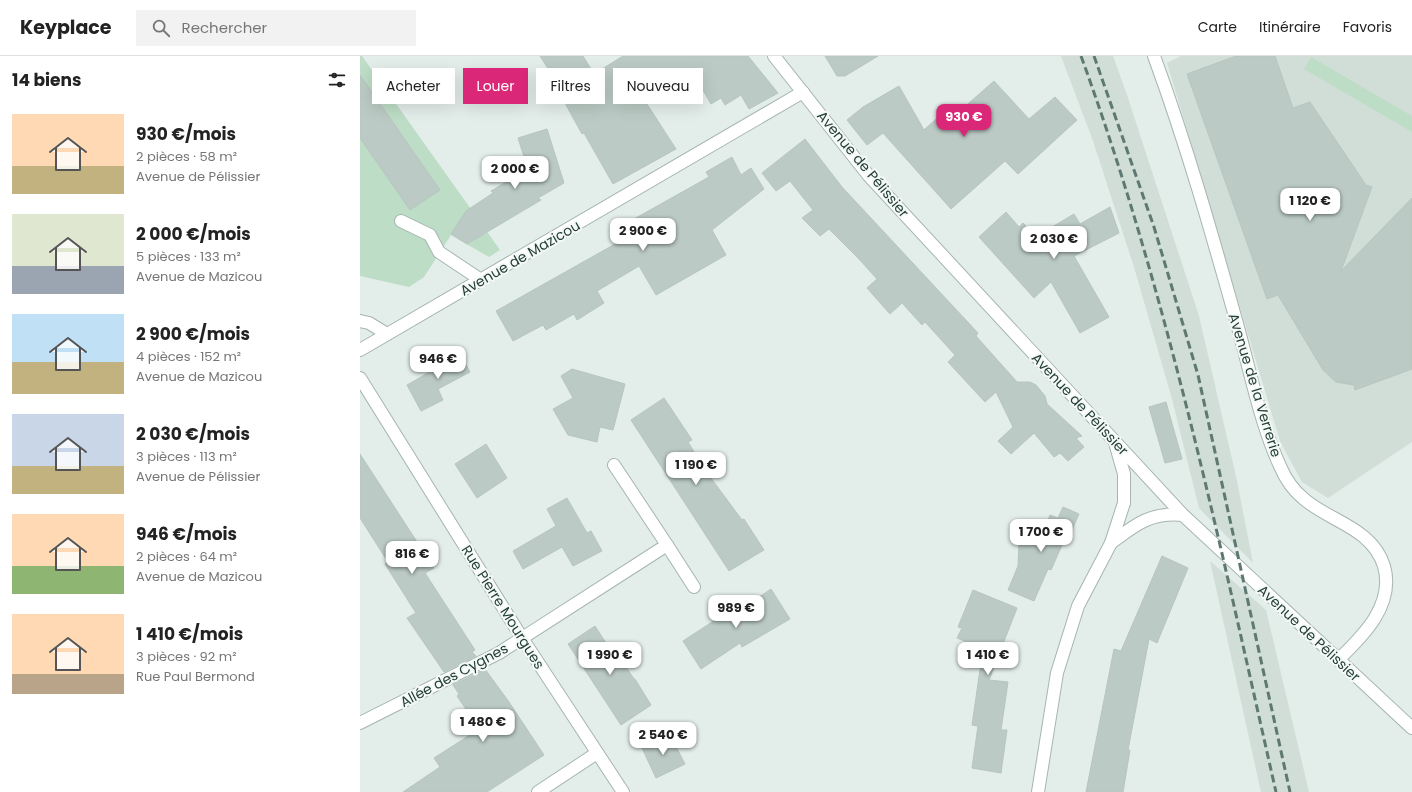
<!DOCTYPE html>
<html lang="fr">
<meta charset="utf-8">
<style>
:root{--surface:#fff;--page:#f2f2f2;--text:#222;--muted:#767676;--line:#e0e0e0;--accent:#db2777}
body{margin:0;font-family:Poppins,sans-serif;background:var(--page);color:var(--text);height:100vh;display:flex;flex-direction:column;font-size:15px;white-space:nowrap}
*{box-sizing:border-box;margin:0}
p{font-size:13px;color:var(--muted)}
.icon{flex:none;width:22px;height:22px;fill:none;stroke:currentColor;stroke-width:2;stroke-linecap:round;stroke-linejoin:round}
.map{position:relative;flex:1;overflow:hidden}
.side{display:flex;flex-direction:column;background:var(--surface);width:360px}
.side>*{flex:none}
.banner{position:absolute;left:12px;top:12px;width:380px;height:36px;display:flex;gap:8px}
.price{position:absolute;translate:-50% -34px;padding:0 9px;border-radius:8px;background:#fff;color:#222;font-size:13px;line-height:26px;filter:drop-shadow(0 1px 2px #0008)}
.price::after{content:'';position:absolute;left:50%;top:24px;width:12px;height:9px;margin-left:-6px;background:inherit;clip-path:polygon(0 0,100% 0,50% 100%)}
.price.active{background:var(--accent);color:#fff}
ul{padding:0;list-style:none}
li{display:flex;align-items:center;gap:12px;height:100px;padding:0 12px}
li span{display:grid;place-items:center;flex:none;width:112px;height:80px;border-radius:0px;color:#555}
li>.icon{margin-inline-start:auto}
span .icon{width:48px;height:48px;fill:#fffc;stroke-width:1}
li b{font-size:17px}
h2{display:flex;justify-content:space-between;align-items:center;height:48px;padding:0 12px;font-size:17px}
.chip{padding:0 14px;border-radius:0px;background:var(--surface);box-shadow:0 4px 16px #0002;font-size:14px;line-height:36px}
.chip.active{background:var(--accent);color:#fff}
header{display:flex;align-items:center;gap:24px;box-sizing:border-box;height:56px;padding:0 20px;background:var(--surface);border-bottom:1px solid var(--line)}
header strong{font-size:19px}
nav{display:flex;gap:22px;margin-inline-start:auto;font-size:14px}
.search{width:280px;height:36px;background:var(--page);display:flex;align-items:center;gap:10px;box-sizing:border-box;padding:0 14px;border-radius:0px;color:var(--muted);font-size:15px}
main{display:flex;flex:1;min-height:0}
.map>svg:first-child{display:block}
</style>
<header>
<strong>Keyplace</strong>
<div class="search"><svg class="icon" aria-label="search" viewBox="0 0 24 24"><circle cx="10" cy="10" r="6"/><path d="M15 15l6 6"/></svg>Rechercher</div>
<nav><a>Carte</a><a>Itinéraire</a><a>Favoris</a></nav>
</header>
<main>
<section class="side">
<h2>14 biens<svg class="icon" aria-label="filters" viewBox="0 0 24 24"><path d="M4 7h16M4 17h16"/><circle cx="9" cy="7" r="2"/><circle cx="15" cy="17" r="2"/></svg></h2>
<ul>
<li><span style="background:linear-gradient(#ffd9b3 65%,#c2b280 0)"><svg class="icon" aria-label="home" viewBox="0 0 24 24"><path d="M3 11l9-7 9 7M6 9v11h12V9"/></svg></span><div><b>930 €/mois</b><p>2 pièces · 58 m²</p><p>Avenue de Pélissier</p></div></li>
<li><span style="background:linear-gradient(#dfe7d0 65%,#9aa5b1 0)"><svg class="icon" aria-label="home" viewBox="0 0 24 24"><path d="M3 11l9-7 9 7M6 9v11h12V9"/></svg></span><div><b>2 000 €/mois</b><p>5 pièces · 133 m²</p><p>Avenue de Mazicou</p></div></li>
<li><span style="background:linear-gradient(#bfe0f5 60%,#c2b280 0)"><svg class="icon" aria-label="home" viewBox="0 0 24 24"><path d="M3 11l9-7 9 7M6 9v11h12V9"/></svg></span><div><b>2 900 €/mois</b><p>4 pièces · 152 m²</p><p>Avenue de Mazicou</p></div></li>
<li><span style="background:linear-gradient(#c9d6e8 65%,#c2b280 0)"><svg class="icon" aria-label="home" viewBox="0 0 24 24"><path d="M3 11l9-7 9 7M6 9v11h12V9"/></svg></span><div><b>2 030 €/mois</b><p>3 pièces · 113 m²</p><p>Avenue de Pélissier</p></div></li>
<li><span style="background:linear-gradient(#ffd9b3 65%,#8fb573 0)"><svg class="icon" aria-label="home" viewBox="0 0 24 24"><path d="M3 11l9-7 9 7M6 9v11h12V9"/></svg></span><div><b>946 €/mois</b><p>2 pièces · 64 m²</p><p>Avenue de Mazicou</p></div></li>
<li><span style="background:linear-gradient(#ffd9b3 75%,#b9a48a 0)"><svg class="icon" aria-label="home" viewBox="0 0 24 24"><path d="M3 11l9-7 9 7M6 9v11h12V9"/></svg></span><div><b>1 410 €/mois</b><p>3 pièces · 92 m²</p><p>Rue Paul Bermond</p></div></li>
</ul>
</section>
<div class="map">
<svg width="1052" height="736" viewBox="0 0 1052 736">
<rect width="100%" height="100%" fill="#e3ede9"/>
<g fill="#d1ddd7">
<path d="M 701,0 L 753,0 L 767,39 L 839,260 L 877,425 L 893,507 L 839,452 L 812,343 L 774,211 L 733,85 Z"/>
<path d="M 821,0 L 1052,0 L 1052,386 L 968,442 L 942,426 L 920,385 L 807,7 Z"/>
<path d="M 850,505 L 906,554 L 949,736 L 901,736 Z"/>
</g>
<g fill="#bdddc6">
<path d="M 0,0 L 2,0 L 140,194 L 129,201 L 91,179 L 64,221 L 49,231 L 0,220 Z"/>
<path d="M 951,1 L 1052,60 L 1052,76 L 944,13 Z"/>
</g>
<g fill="#bbcac4" stroke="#b6c6bf">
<path d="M 180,0 L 223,0 L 234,18 L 263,0 L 388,0 L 418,37 L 389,53 L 381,39 L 365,49 L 361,42 L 351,48 L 334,19 L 287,48 L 316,93 L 253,128 L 224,77 L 222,78 L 200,38 L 203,36 Z"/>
<path d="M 465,0 L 518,0 L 485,20 L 477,20 Z"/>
<path d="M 876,0 L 915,0 L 933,52 L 950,46 L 1006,129 L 1012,131 L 981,215 L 1052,142 L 1052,313 L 995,334 L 994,329 L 976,326 L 963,314 L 918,239 L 907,243 L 827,18 Z"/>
<path d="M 0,19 L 80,134 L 50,154 L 0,82 Z"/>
<path d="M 634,25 L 669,63 L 695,41 L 717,64 L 658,118 L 645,105 L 591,153 L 523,77 L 507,89 L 487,64 L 503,51 L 539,30 L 564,74 L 586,54 L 593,61 Z"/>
<path d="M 187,73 L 204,127 L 178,142 L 181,144 L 107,188 L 91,178 L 106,155 L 133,137 L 131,135 L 168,113 L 158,82 Z"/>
<path d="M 445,83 L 482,131 L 618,277 L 616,280 L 657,326 L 670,326 L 676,329 L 685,340 L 687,348 L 722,380 L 716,382 L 724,391 L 708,405 L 700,397 L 694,401 L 674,377 L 651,398 L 638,385 L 653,371 L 636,336 L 625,346 L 588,306 L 595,299 L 565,266 L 562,269 L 542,247 L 530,258 L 507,232 L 517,223 L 499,203 L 469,173 L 460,180 L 442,162 L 453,154 L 430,125 L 416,135 L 402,117 Z"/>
<path d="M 372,101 L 381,119 L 391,112 L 404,133 L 352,174 L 366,199 L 296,239 L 279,210 L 237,235 L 244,247 L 217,264 L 214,258 L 186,274 L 183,269 L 153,285 L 136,255 L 264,183 L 258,172 L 349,121 L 346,116 Z"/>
<path d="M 750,151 L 759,177 L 714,200 L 749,261 L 720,277 L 691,226 L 674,242 L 619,181 L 646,156 L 659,171 L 663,167 L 671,175 L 677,171 L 682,177 L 714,158 L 720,168 Z"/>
<path d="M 98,294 L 110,316 L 78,333 L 83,344 L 61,355 L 47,329 L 82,309 L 79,304 Z"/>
<path d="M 212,313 L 265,328 L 253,374 L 240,371 L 237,386 L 208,379 L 193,353 L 213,342 L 201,320 Z"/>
<path d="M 304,342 L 332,384 L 328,386 L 345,414 L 382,464 L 384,463 L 404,494 L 369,515 L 271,364 Z"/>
<path d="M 806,346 L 822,403 L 805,407 L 789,351 Z"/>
<path d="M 126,388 L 147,422 L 117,442 L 95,408 Z"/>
<path d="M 0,398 L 74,512 L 65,517 L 115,594 L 112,596 L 116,600 L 84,616 L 47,562 L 56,557 L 25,508 L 28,506 L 0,462 Z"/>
<path d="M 207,442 L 227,477 L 231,475 L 242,495 L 213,510 L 202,491 L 163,513 L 153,495 L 196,470 L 187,453 Z"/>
<path d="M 703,451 L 719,458 L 709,481 L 706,480 L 691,514 L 688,513 L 674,545 L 648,534 L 658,510 L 659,487 L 667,490 L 678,466 L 686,469 L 690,459 L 698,462 Z"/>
<path d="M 802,500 L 828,512 L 797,587 L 789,583 L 768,694 L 770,694 L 763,736 L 726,736 L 754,593 L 761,595 Z"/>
<path d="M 411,533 L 430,563 L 382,591 L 380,587 L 341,613 L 323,585 L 375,551 L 377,556 Z"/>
<path d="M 613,534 L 657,552 L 629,624 L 648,626 L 641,674 L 647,674 L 641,717 L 612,712 L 618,670 L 612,669 L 623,593 L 597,582 L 602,572 L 598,571 Z"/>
<path d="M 235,570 L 253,598 L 256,596 L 274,623 L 275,623 L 291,649 L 261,669 L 208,588 Z"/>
<path d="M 125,613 L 149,646 L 184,699 L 127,736 L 43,736 L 80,711 L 74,702 L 113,677 L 109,672 L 116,668 L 97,640 L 99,638 L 93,629 Z"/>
<path d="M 310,679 L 325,708 L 296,722 L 282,692 Z"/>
</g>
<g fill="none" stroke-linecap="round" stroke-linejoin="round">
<g stroke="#a6b5b0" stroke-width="14">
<g id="minor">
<path d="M 414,0 L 509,120 L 823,459 L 1052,672"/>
<path d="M 794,0 C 826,87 851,175 876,264 C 889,310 900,367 920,410 C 925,422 934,435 944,443 C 971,466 1012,472 1024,510 C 1035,549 1003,580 978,604"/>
<path d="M 41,165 L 70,179 L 79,196 L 121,224"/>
<path d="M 0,265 L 9,267 L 27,278"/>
<path d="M 0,294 L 443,36"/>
<path d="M 0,322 L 162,582 L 263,736"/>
<path d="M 751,487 C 775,469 790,456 823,459"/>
<path d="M 307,489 L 334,531"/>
<path d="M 0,667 L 139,597 L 307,489 L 254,409"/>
<path d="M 178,736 L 237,697"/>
<path d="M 678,736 L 697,617 L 718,550 L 751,487 L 764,447 L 764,418 L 756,390"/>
</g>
</g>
<use href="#minor" stroke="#fff" stroke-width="12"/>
<g stroke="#5e7972" stroke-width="3" stroke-dasharray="8 4" stroke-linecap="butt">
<path d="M 721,0 C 808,239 860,489 916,736"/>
<path d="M 734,0 L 794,171 L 838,319 L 930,736"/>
</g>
</g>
<g text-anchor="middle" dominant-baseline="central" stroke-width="4" stroke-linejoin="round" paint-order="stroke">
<g font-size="14" fill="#233e37" stroke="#f4f9f6">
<text transform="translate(503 108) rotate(50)">Avenue de Pélissier</text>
<text transform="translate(160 202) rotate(-30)">Avenue de Mazicou</text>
<text transform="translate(895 329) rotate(73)">Avenue de la Verrerie</text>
<text transform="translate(720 348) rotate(47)">Avenue de Pélissier</text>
<text transform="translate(143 551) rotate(58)">Rue Pierre Mourgues</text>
<text transform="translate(949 577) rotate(43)">Avenue de Pélissier</text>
<text transform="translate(94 619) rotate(-28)">Allée des Cygnes</text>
</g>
</g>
</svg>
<b class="price active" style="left:604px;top:82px">930 €</b>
<b class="price" style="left:155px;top:134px">2 000 €</b>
<b class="price" style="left:950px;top:166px">1 120 €</b>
<b class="price" style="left:283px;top:196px">2 900 €</b>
<b class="price" style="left:694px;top:204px">2 030 €</b>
<b class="price" style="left:78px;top:324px">946 €</b>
<b class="price" style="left:336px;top:430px">1 190 €</b>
<b class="price" style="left:681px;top:497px">1 700 €</b>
<b class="price" style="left:52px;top:519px">816 €</b>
<b class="price" style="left:376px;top:573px">989 €</b>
<b class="price" style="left:250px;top:620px">1 990 €</b>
<b class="price" style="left:628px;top:620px">1 410 €</b>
<b class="price" style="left:123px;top:687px">1 480 €</b>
<b class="price" style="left:303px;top:700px">2 540 €</b>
<div class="banner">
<a class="chip">Acheter</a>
<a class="chip active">Louer</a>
<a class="chip">Filtres</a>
<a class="chip">Nouveau</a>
</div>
</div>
</main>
